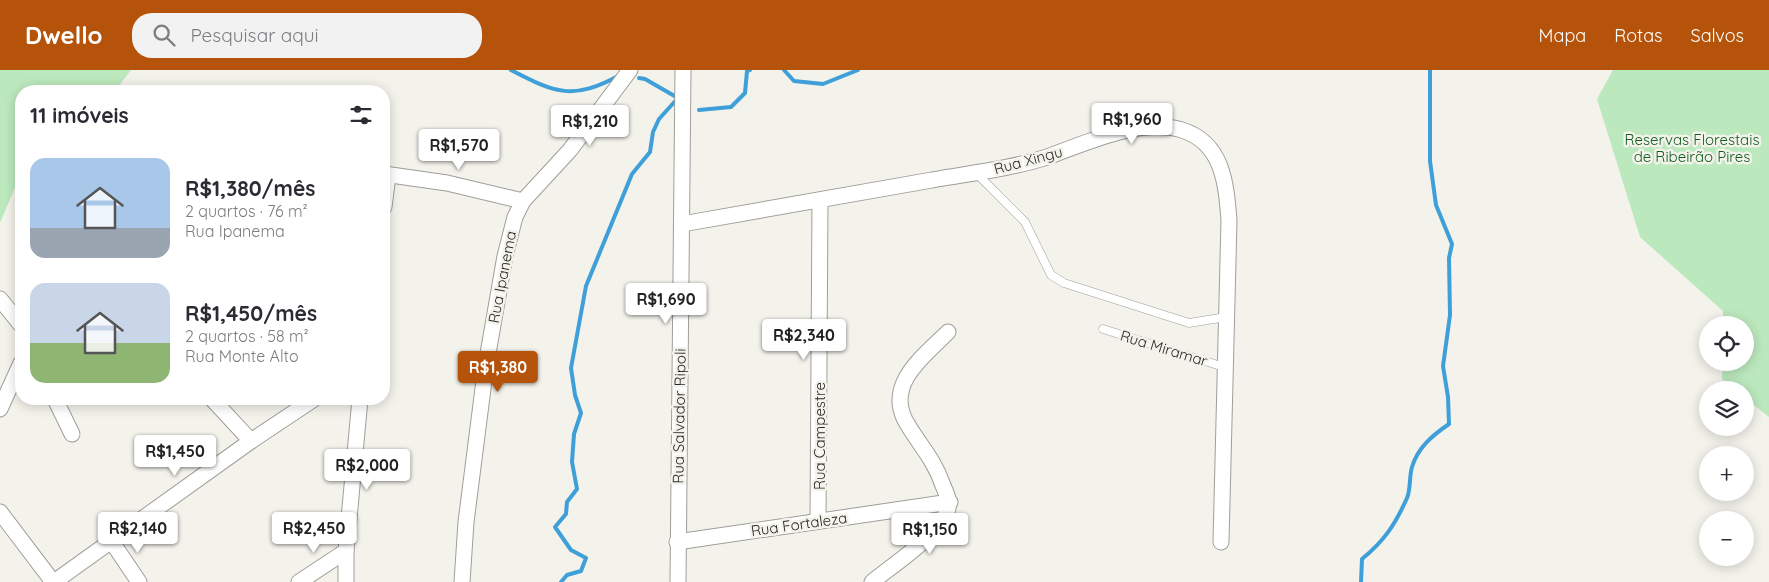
<!DOCTYPE html>
<html lang="pt">
<meta charset="utf-8">
<style>
:root{--surface:#fff;--page:#f2f2f3;--text:#2b2b33;--muted:#7c7c81;--accent:#b45309}
body{margin:0;font-family:Quicksand,sans-serif;background:var(--page);color:var(--text);height:100vh;display:flex;flex-direction:column;font-size:19px;white-space:nowrap}
*{box-sizing:border-box;margin:0}
p{font-size:16px;color:var(--muted)}
.icon{flex:none;width:28px;height:28px;fill:none;stroke:currentColor;stroke-width:2;stroke-linecap:round;stroke-linejoin:round}
.map{position:relative;flex:1;overflow:hidden}
.panel{position:absolute;left:15px;top:15px;width:375px;height:320px;display:flex;flex-direction:column;background:var(--surface);border-radius:20px;box-shadow:0 2px 12px #0003}
.panel>*{flex:none}
.controls{position:absolute;left:1699px;top:246px;display:grid;gap:10px}
.controls a{display:grid;place-items:center;width:55px;height:55px;border-radius:50%;background:var(--surface);box-shadow:0 2px 12px #0003;font-size:25px}
.price{position:absolute;translate:-50% -42px;padding:0 11px;border-radius:5px;background:#fff;color:#222;font-size:16px;line-height:32px;filter:drop-shadow(0 1px 2px #0008)}
.price::after{content:'';position:absolute;left:50%;top:30px;width:15px;height:11px;margin-left:-8px;background:inherit;clip-path:polygon(0 0,100% 0,50% 100%)}
.price.current{background:var(--accent);color:#fff}
ul{padding:0;list-style:none}
li{display:flex;align-items:center;gap:15px;height:125px;padding:0 15px}
li span{display:grid;place-items:center;flex:none;width:140px;height:100px;border-radius:15px;color:#555}
li>.icon{margin-inline-start:auto}
span .icon{width:60px;height:60px;fill:#fffc;stroke-width:1}
li b{font-size:21px}
h2{display:flex;justify-content:space-between;align-items:center;height:60px;padding:0 15px;font-size:21px}
header{display:flex;align-items:center;gap:30px;box-sizing:border-box;height:70px;padding:0 25px;background:var(--accent);color:#fff}
header strong{font-size:24px}
nav{display:flex;gap:28px;margin-inline-start:auto;font-size:18px}
.search{width:350px;height:45px;background:var(--page);display:flex;align-items:center;gap:12px;box-sizing:border-box;padding:0 18px;border-radius:20px;color:var(--muted);font-size:19px}
.map>svg:first-child{display:block}
</style>
<header>
<strong>Dwello</strong>
<div class="search"><svg class="icon" aria-label="search" viewBox="0 0 24 24"><circle cx="10" cy="10" r="6"/><path d="M15 15l6 6"/></svg>Pesquisar aqui</div>
<nav><a>Mapa</a><a>Rotas</a><a>Salvos</a></nav>
</header>
<div class="map">
<svg width="1769" height="512" viewBox="0 0 1769 512">
<rect width="100%" height="100%" fill="#f3f2eb"/>
<g fill="#bce8bd">
<path d="M 0,0 L 131,0 L 115,21 L 21,21 L 21,52 L 19,53 L 16,115 L 0,153 Z"/>
<path d="M 1613,0 L 1769,0 L 1769,347 L 1745,328 L 1745,320 L 1735,320 L 1722,309 L 1722,293 L 1745,292 L 1745,255 L 1723,255 L 1723,241 L 1640,167 L 1597,29 Z"/>
</g>
<g fill="none" stroke-linecap="round" stroke-linejoin="round">
<g stroke="#3f9fd9" stroke-width="4">
<path d="M 511,0 C 555,23 573,31 620,5"/>
<path d="M 784,0 L 794,11 L 823,14 L 858,0"/>
<path d="M 699,40 L 731,37 L 745,23 L 747,1 L 750,0"/>
<path d="M 561,512 L 567,505 L 581,501 L 586,488 L 571,480 L 555,457 L 566,444 L 567,432 L 577,419 L 572,392 L 574,364 L 581,343 L 575,325 L 571,298 L 586,216 L 632,104 L 650,82 L 653,62 L 659,49 L 678,28 L 645,9 L 639,8"/>
<path d="M 1361,512 L 1362,489 C 1384,471 1395,455 1407,428 C 1411,418 1409,407 1412,397 C 1418,377 1433,365 1449,354 L 1448,327 L 1443,296 L 1450,245 L 1449,188 L 1452,174 L 1436,135 L 1430,91 L 1430,0"/>
</g>
<g stroke="#a09e99" stroke-width="9">
<g id="service">
<path d="M 976,103 L 1025,152 L 1051,205 L 1064,213 L 1189,253 L 1226,247"/>
<path d="M 1103,259 L 1224,297"/>
</g>
</g>
<g stroke="#a09e99" stroke-width="17">
<g id="minor">
<path d="M 384,104 L 447,113 L 523,131"/>
<path d="M 384,137 L 388,105"/>
<path d="M 682,154 C 766,140 849,125 932,110 C 970,103 1010,99 1047,87 C 1086,73 1141,47 1182,60 C 1223,73 1226,113 1229,150 L 1221,472"/>
<path d="M 0,229 L 21,255"/>
<path d="M 55,329 L 72,364"/>
<path d="M 212,329 L 251,371"/>
<path d="M 0,339 L 21,293"/>
<path d="M 0,442 L 53,512"/>
<path d="M 818,451 L 820,131"/>
<path d="M 112,472 L 139,512"/>
<path d="M 677,472 L 950,432"/>
<path d="M 54,512 L 251,371 L 314,329"/>
<path d="M 299,512 L 346,481"/>
<path d="M 346,512 L 346,481 L 360,329"/>
<path d="M 462,512 L 466,452 L 486,295 L 505,186 L 515,147 L 523,131 L 570,80 L 630,0"/>
<path d="M 678,512 L 683,0"/>
<path d="M 872,512 C 893,495 937,466 947,442 C 951,431 946,423 942,413 C 934,389 917,372 905,350 C 886,313 925,285 948,262"/>
</g>
</g>
<use href="#service" stroke="#fff" stroke-width="8"/>
<use href="#minor" stroke="#fff" stroke-width="15"/>
</g>
<g text-anchor="middle" dominant-baseline="central" stroke-width="5" stroke-linejoin="round" paint-order="stroke">
<g font-size="15" fill="#0f5e1c" stroke="#f3f2eb">
<text x="1692" y="69">Reservas Florestais<tspan x="1692" dy="17">de Ribeirão Pires</tspan></text>
</g>
<g font-size="15" fill="#2a2927" stroke="#f3f2eb">
<text transform="translate(1028 90) rotate(-15)">Rua Xingu</text>
<text transform="translate(502 207) rotate(-79)">Rua Ipanema</text>
<text transform="translate(1164 278) rotate(17)">Rua Miramar</text>
<text transform="translate(679 346) rotate(-89)">Rua Salvador Ripoli</text>
<text transform="translate(819 366) rotate(-90)">Rua Campestre</text>
<text transform="translate(799 454) rotate(-8)">Rua Fortaleza</text>
</g>
</g>
</svg>
<div class="controls">
<a><svg class="icon" aria-label="locate" viewBox="0 0 24 24"><circle cx="12" cy="12" r="6"/><path d="M12 2v4M12 18v4M2 12h4M18 12h4"/></svg></a>
<a><svg class="icon" aria-label="layers" viewBox="0 0 24 24"><path d="M12 4l9 5-9 5-9-5zM3 14l9 5 9-5"/></svg></a>
<a>+</a>
<a>−</a>
</div>
<b class="price" style="left:1132px;top:75px">R$1,960</b>
<b class="price" style="left:590px;top:77px">R$1,210</b>
<b class="price" style="left:459px;top:101px">R$1,570</b>
<b class="price" style="left:666px;top:255px">R$1,690</b>
<b class="price" style="left:804px;top:291px">R$2,340</b>
<b class="price current" style="left:498px;top:323px">R$1,380</b>
<b class="price" style="left:175px;top:407px">R$1,450</b>
<b class="price" style="left:367px;top:421px">R$2,000</b>
<b class="price" style="left:138px;top:484px">R$2,140</b>
<b class="price" style="left:314px;top:484px">R$2,450</b>
<b class="price" style="left:930px;top:485px">R$1,150</b>
<section class="panel">
<h2>11 imóveis<svg class="icon" aria-label="filters" viewBox="0 0 24 24"><path d="M4 7h16M4 17h16"/><circle cx="9" cy="7" r="2"/><circle cx="15" cy="17" r="2"/></svg></h2>
<ul>
<li><span style="background:linear-gradient(#a9c7e8 70%,#9aa5b1 0)"><svg class="icon" aria-label="home" viewBox="0 0 24 24"><path d="M3 11l9-7 9 7M6 9v11h12V9"/></svg></span><div><b>R$1,380/mês</b><p>2 quartos · 76 m²</p><p>Rua Ipanema</p></div></li>
<li><span style="background:linear-gradient(#c9d6e8 60%,#8fb573 0)"><svg class="icon" aria-label="home" viewBox="0 0 24 24"><path d="M3 11l9-7 9 7M6 9v11h12V9"/></svg></span><div><b>R$1,450/mês</b><p>2 quartos · 58 m²</p><p>Rua Monte Alto</p></div></li>
</ul>
</section>
</div>
